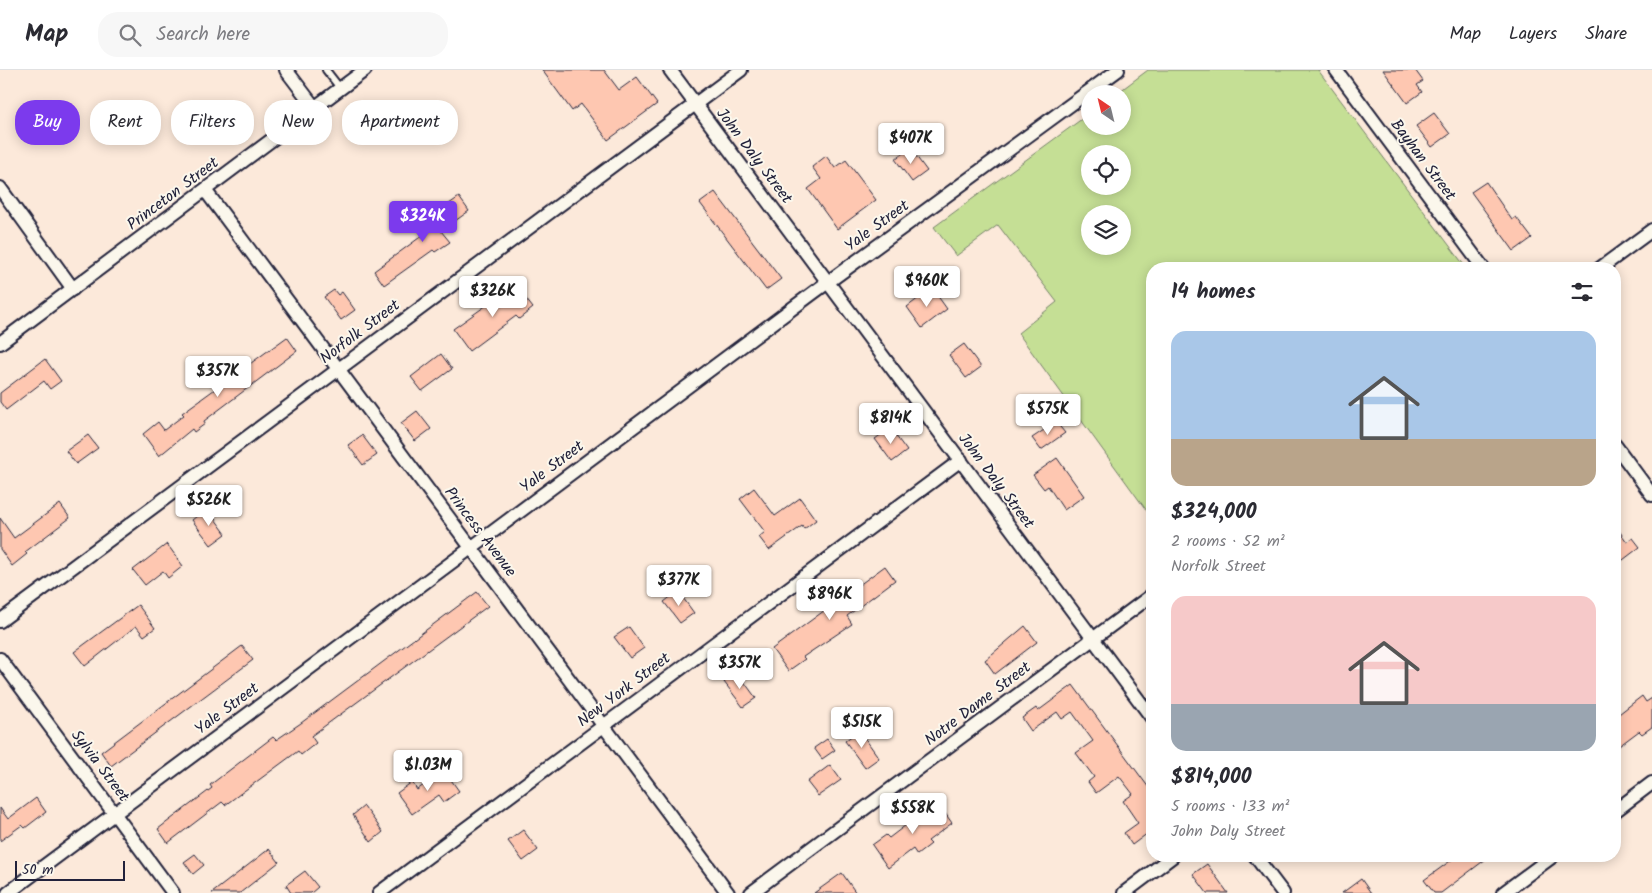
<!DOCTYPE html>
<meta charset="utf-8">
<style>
:root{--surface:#fff;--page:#f7f7f7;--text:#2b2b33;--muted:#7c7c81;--line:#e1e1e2;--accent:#7c3aed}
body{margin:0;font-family:Kalam,sans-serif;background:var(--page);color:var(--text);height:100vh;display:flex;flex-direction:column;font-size:19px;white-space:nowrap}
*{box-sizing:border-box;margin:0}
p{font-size:16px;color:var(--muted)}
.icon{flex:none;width:28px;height:28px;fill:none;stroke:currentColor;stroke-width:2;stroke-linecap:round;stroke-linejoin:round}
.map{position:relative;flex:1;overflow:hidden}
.side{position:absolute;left:1146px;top:192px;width:475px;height:600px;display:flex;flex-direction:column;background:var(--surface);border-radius:20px;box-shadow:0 2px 12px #0003}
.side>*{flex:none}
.guide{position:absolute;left:15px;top:30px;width:475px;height:45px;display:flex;gap:10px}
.needle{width:32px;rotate:325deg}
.fabs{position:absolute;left:1081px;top:15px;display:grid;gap:10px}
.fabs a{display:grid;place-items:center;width:50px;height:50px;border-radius:50%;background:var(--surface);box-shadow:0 2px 12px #0003;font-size:25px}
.scale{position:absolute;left:15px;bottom:12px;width:110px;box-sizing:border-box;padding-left:5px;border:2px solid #22223b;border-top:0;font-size:14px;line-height:18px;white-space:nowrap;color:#22223b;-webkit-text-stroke:4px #fbf7ec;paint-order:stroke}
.price{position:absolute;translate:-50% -42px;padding:0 11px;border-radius:5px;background:#fff;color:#222;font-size:16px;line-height:32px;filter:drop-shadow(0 1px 2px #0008)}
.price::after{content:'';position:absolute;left:50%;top:30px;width:15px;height:11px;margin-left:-8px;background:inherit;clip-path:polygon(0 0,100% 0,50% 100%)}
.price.active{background:var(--accent);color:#fff}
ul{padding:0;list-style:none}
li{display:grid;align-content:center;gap:10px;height:265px;padding:0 25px}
li span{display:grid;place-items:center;height:155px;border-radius:15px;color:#555}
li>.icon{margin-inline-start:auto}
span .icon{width:90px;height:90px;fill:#fffc;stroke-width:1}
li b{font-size:21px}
h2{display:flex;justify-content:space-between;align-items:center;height:60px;padding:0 25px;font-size:21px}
.pill{padding:0 18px;border-radius:20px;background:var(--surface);box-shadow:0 2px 12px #0003;font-size:18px;line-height:45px}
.pill.active{background:var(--accent);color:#fff}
header{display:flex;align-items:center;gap:30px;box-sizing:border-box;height:70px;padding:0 25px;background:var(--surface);border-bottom:1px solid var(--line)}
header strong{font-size:24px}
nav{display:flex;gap:28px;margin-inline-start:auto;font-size:18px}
.search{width:350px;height:45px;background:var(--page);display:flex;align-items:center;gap:12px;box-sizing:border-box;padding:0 18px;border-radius:20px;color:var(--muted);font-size:19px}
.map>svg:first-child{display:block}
</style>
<header>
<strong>Map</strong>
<div class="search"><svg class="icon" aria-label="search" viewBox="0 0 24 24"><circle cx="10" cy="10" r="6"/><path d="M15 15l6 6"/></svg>Search here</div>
<nav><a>Map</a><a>Layers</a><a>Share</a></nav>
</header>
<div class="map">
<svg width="1652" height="823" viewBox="0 0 1652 823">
<rect width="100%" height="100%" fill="#fce9da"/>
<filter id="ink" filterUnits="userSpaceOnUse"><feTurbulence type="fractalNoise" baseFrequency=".02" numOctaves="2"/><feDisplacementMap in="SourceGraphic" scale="10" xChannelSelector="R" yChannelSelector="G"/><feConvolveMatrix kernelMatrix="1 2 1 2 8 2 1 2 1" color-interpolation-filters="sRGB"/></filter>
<g filter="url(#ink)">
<path fill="#c5df95" stroke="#748068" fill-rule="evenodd" d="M 1148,0 L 1318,0 L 1467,199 L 1152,199 L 1152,448 L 1018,263 L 1057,232 L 998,155 L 956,186 L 934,157 L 1090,43 L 1090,56 L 1122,56 L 1122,24 L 1116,24 ZM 1090,84 L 1122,84 L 1122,116 L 1090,116 ZM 1090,144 L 1122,144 L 1122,176 L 1090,176 Z"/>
<g fill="#fec7b1" stroke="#22223b">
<path d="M 542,0 L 604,0 L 619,20 L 637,7 L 657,34 L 608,70 L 581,34 L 572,41 Z"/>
<path d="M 1383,0 L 1415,0 L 1423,11 L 1417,15 L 1422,22 L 1407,33 Z"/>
<path d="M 1434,43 L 1450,64 L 1432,77 L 1416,56 Z"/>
<path d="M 910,78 L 927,101 L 912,112 L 895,89 Z"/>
<path d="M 826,86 L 835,98 L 846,90 L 876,130 L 837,159 L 808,119 L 821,109 L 812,97 Z"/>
<path d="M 1486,112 L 1512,150 L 1516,147 L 1532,168 L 1514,181 L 1471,122 Z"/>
<path d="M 715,122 L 781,209 L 766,220 L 700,133 Z"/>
<path d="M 459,127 L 469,141 L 441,161 L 450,172 L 435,182 L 433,180 L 384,215 L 374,201 L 423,165 L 419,161 L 444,143 L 442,139 Z"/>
<path d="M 515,215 L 533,238 L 519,249 L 516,246 L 469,281 L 453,259 Z"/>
<path d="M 932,218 L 947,239 L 922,258 L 907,237 Z"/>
<path d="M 334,220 L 338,225 L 342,222 L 355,240 L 341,250 L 324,227 Z"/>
<path d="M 287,267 L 297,281 L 204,351 L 205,354 L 194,362 L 192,359 L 159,386 L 143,364 L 158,352 L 164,360 L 184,345 L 182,343 Z"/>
<path d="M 964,274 L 981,297 L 966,308 L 949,285 Z"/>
<path d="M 441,284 L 452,299 L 422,321 L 411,307 Z"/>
<path d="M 45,289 L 61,311 L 50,319 L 44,311 L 6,340 L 0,332 L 0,323 Z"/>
<path d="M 417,341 L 431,359 L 415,371 L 401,353 Z"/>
<path d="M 1056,352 L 1065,363 L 1041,380 L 1032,368 Z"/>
<path d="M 890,358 L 907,381 L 892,392 L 875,369 Z"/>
<path d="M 88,365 L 98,378 L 76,394 L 66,381 Z"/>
<path d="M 362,365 L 377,385 L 363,395 L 348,375 Z"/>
<path d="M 1057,388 L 1084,426 L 1064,440 L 1048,416 L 1044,419 L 1033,405 Z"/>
<path d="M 754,418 L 775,446 L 800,428 L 816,450 L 804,459 L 802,456 L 769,480 L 759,467 L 765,462 L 740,429 Z"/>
<path d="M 60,434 L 70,448 L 25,482 L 27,484 L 12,496 L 0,479 L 0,448 L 14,468 Z"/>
<path d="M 207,438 L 226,464 L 211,475 L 192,450 Z"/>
<path d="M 1615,455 L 1627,472 L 1633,468 L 1640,477 L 1615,496 Z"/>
<path d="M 167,474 L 183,496 L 168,508 L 163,501 L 145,515 L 133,500 Z"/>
<path d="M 885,496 L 895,510 L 847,546 L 852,554 L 803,587 L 805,589 L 788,601 L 772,579 Z"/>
<path d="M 678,521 L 694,543 L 680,553 L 664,532 Z"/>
<path d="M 477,522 L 488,536 L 311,666 L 316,673 L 301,685 L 298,681 L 225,735 L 222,732 L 168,773 L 158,759 L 212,718 L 210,715 L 273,667 L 276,670 L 301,653 Z"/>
<path d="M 138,535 L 155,558 L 144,566 L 136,556 L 85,596 L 74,582 Z"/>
<path d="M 1025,556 L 1037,572 L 995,604 L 985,590 Z"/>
<path d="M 629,557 L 644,578 L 630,588 L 614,567 Z"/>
<path d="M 242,576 L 253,590 L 111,696 L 101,682 Z"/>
<path d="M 737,602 L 756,628 L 743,637 L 724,612 Z"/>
<path d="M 1073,615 L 1152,722 L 1152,760 L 1132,775 L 1124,763 L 1138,753 L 1123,731 L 1133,724 L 1119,706 L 1096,723 L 1088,712 L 1094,707 L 1076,683 L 1093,671 L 1072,642 L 1062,649 L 1057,642 L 1031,661 L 1022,648 L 1036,638 L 1038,641 Z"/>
<path d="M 1642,626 L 1646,632 L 1652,628 L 1652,657 L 1642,664 L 1639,661 L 1615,679 L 1615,647 Z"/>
<path d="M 859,660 L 879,688 L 865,698 L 845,671 Z"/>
<path d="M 827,669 L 835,680 L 822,689 L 814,678 Z"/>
<path d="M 830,695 L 841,710 L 818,726 L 807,712 Z"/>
<path d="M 444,700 L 459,721 L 444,732 L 439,725 L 412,744 L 397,723 L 412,712 L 417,720 Z"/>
<path d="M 36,728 L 46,742 L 25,758 L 22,755 L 0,771 L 0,738 L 8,749 Z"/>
<path d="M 935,729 L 952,753 L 928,771 L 931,774 L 917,785 L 913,779 L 888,798 L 872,775 L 886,765 L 889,768 L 923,742 L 921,739 Z"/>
<path d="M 364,736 L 383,762 L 371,772 L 353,745 Z"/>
<path d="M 523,760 L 538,780 L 523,791 L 508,771 Z"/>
<path d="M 269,779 L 279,792 L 240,823 L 212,823 Z"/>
<path d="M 195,784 L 204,795 L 193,804 L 184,792 Z"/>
<path d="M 1457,786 L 1490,786 L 1441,823 L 1434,823 L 1424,810 Z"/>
<path d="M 1207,794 L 1228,823 L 1207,823 L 1193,804 Z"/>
<path d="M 305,801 L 318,817 L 311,823 L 291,823 L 286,815 Z"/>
<path d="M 842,803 L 856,823 L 814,823 Z"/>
<path d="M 1361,809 L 1371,823 L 1342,823 Z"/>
</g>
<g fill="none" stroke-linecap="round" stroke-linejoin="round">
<g stroke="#22223b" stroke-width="10">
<path id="lane" d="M 326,0 L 340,18"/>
</g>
<g stroke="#22223b" stroke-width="16">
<g id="street">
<path d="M 286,0 L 315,38"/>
<path d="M 670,0 L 1152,648"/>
<path d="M 1336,0 L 1484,199"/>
<path d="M 0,118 L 73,219"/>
<path d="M 205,120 L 728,823"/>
<path d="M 1599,199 L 1652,160"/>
<path d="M 0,273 L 365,0"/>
<path d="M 1615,375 L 1652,425"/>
<path d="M 0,551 L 741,0"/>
<path d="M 0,589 L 173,823"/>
<path d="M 1615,741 L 1652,713"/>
<path d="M 1255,786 L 1283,823"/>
<path d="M 8,823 L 813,223 L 1118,0"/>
<path d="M 379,823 L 961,390"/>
<path d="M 751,823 L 1152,525"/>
<path d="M 1124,823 L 1173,786"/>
<path d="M 1503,823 L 1553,786"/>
</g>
</g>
<use href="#lane" stroke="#fbf7ec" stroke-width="6"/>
<use href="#street" stroke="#fbf7ec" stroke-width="12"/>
</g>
</g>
<g text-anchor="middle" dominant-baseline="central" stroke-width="4" stroke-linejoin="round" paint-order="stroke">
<g font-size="16" fill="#22223b" stroke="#fbf7ec">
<text transform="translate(754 86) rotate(53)">John Daly Street</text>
<text transform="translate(1423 90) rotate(53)">Bayhan Street</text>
<text transform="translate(173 124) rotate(-37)">Princeton Street</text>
<text transform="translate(877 156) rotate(-36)">Yale Street</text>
<text transform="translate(360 262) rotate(-37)">Norfolk Street</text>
<text transform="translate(552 397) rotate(-37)">Yale Street</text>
<text transform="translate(996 411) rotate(53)">John Daly Street</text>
<text transform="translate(480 462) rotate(53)">Princess Avenue</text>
<text transform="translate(624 620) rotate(-37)">New York Street</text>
<text transform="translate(978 634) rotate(-37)">Notre Dame Street</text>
<text transform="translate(227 639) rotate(-37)">Yale Street</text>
<text transform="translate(100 696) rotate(53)">Sylvia Street</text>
</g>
</g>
</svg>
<div class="fabs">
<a><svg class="needle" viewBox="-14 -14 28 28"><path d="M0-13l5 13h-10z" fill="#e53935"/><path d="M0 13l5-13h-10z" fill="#7c7c81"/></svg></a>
<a><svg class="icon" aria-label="locate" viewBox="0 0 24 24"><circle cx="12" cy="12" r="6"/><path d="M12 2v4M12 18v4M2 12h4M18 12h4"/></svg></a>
<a><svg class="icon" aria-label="layers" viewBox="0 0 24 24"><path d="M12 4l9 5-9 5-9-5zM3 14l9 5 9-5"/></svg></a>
</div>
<div class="scale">50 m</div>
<b class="price" style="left:911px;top:95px">$407K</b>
<b class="price active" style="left:423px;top:173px">$324K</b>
<b class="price" style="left:927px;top:238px">$960K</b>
<b class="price" style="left:493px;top:248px">$326K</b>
<b class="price" style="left:218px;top:328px">$357K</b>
<b class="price" style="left:1048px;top:366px">$575K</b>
<b class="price" style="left:891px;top:375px">$814K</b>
<b class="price" style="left:209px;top:457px">$526K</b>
<b class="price" style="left:679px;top:537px">$377K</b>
<b class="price" style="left:830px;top:551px">$896K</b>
<b class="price" style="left:740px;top:620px">$357K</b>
<b class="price" style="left:862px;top:679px">$515K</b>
<b class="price" style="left:428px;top:722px">$1.03M</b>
<b class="price" style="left:913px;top:765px">$558K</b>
<div class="guide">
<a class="pill active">Buy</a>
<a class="pill">Rent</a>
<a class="pill">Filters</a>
<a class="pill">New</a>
<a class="pill">Apartment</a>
</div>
<section class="side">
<h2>14 homes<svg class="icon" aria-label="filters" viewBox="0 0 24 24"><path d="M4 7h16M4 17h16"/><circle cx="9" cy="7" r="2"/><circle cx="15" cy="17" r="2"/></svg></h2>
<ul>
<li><span style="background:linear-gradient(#a9c7e8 70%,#b9a48a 0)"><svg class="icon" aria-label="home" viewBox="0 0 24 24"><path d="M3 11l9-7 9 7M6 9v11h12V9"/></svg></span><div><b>$324,000</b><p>2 rooms · 52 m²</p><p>Norfolk Street</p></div></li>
<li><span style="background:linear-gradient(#f6c9c9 70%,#9aa5b1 0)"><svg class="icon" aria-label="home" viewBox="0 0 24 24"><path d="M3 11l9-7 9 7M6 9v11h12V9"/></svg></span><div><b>$814,000</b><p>5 rooms · 133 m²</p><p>John Daly Street</p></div></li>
</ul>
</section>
</div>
